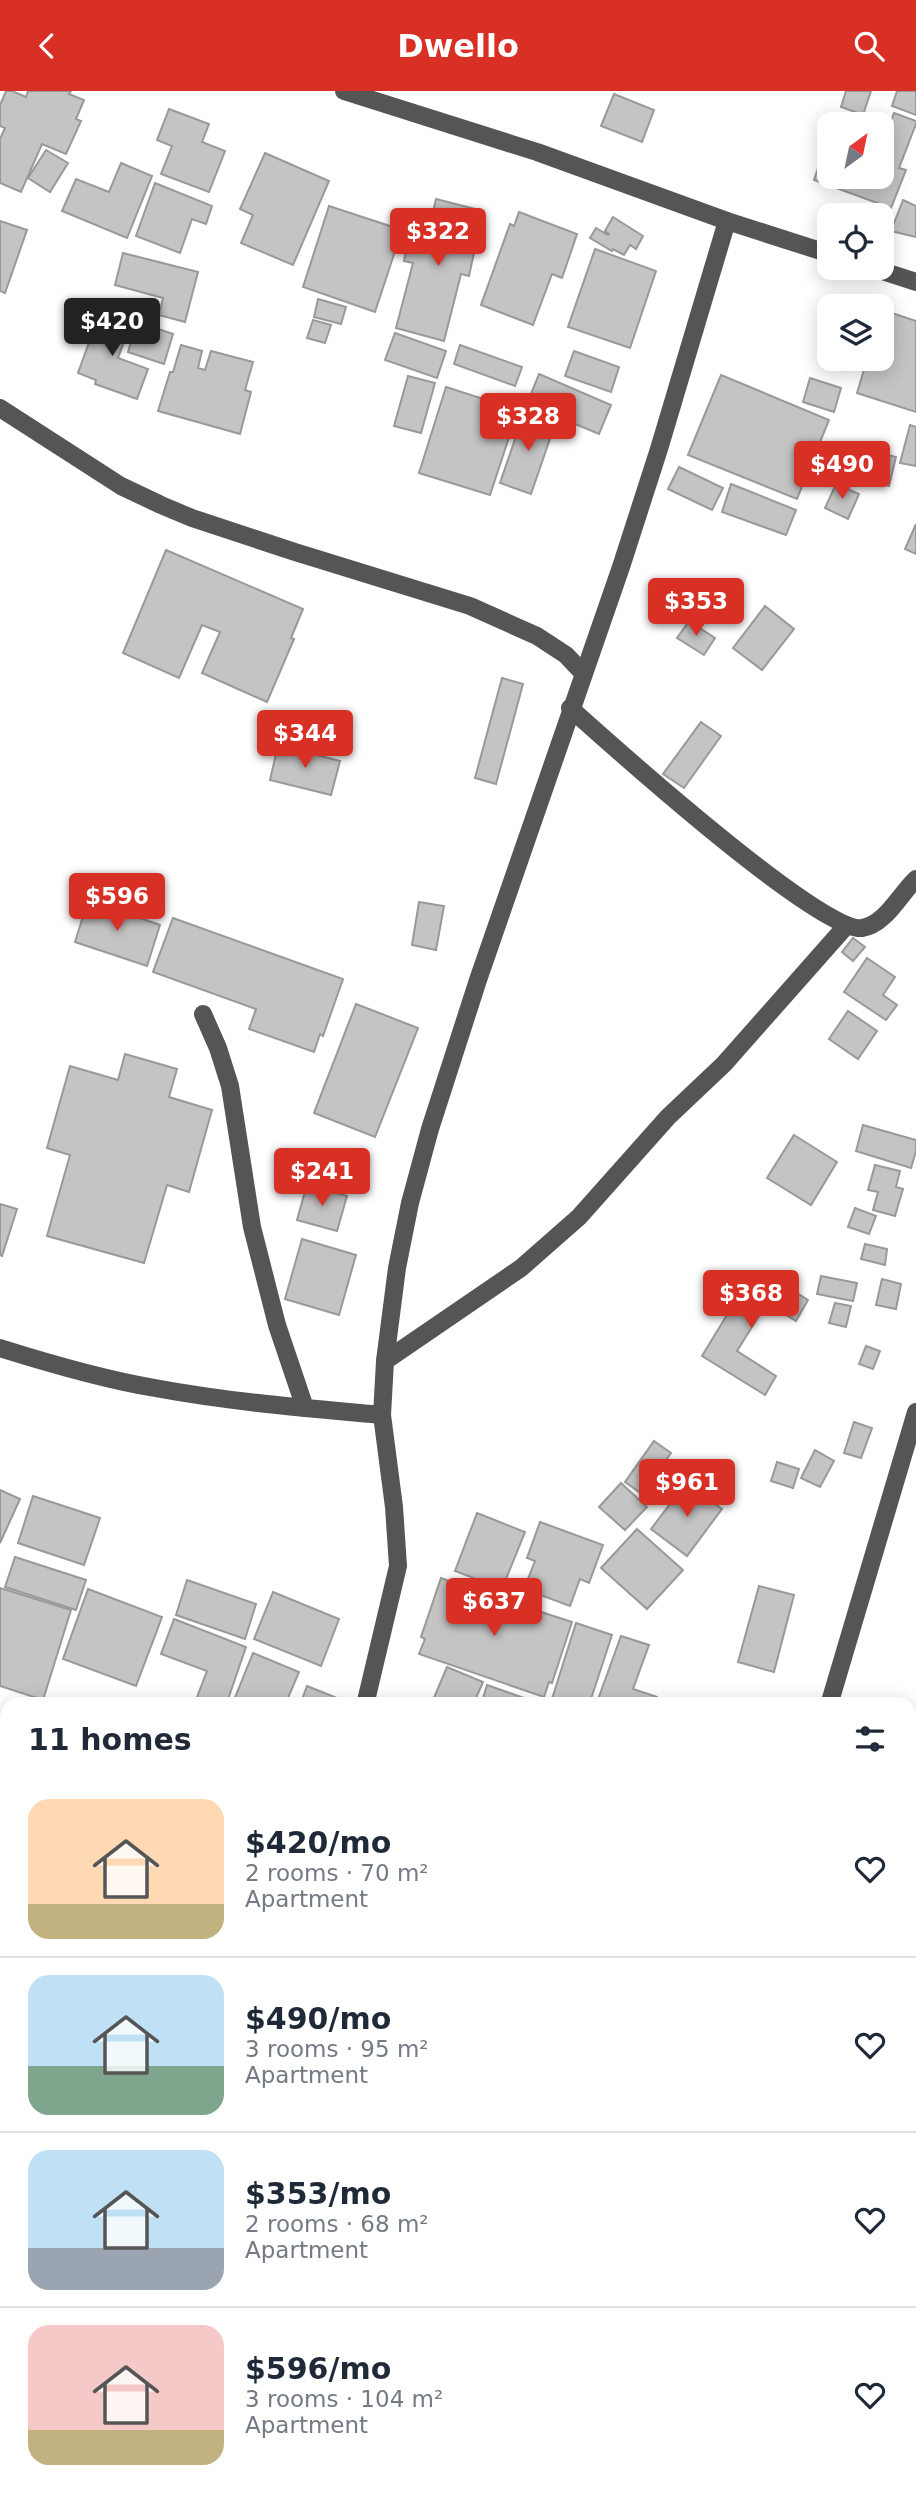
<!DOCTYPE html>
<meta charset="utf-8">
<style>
:root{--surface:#fff;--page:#f6f6f7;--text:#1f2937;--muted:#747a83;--line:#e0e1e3;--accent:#d93025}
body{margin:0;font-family:"DejaVu Sans",sans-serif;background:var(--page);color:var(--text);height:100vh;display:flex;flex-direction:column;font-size:26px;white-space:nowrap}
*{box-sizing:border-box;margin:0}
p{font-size:23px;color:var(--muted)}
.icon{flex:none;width:38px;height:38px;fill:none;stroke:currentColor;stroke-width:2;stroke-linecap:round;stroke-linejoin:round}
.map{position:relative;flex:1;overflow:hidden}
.panel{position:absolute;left:0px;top:1606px;width:917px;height:800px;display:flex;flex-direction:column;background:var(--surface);border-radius:21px 21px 0 0;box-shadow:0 4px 18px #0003}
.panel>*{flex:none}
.needle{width:46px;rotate:33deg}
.fabs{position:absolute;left:817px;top:21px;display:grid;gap:14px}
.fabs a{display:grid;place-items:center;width:77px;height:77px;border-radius:14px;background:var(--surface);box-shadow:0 4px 18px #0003;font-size:35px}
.price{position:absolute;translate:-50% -60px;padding:0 16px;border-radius:7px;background:var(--accent);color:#fff;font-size:23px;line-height:46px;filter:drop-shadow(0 2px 4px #0008)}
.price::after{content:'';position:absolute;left:50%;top:42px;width:21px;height:16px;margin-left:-10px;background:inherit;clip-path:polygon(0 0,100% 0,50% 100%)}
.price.current{background:#222;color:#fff}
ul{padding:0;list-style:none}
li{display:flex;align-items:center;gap:21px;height:175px;padding:0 28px}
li+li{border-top:2px solid var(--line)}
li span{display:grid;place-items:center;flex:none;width:196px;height:140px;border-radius:21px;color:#555}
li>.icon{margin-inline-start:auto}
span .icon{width:84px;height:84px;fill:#fffc;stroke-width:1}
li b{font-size:30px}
h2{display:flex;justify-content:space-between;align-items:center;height:84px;padding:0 28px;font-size:30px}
header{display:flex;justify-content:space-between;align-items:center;height:91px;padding:0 28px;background:var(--accent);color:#fff;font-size:32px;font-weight:600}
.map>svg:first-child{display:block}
</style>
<header><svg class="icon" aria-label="back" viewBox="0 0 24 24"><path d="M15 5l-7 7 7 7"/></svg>Dwello<svg class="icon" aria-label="search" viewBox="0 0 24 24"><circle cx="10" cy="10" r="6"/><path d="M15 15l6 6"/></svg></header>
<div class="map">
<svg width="916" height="2405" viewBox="0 0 916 2405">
<rect width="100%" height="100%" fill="#fff"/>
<path fill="#dcdcdc" d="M 910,1868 L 916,1869 L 916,2405 L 611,2405 L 613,2399 L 910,2399 Z"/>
<g fill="#c4c4c4" stroke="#999" stroke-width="2">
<path d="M 6,0 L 12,0 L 26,6 L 28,0 L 71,0 L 69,3 L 84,9 L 76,28 L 81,30 L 66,63 L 42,53 L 21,101 L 0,92 L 0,48 L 5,37 L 0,35 L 0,14 Z"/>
<path d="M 846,0 L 871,0 L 863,24 L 841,16 Z"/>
<path d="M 897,0 L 916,0 L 916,24 L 892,15 Z"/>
<path d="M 614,3 L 654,19 L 642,51 L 601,35 Z"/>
<path d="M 169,18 L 209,33 L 202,51 L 225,60 L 209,101 L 161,83 L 172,55 L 157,49 Z"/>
<path d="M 894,22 L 916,30 L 916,33 L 899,77 L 906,79 L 891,117 L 814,89 L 830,42 L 830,86 L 882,86 L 882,55 Z"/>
<path d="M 836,24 L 862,33 L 833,33 Z"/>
<path d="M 46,59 L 68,72 L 50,101 L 28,87 Z"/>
<path d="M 265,62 L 329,90 L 293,174 L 241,152 L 253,124 L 240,118 Z"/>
<path d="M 121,72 L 152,85 L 127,147 L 62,120 L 76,88 L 109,101 Z"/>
<path d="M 155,92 L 212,115 L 206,133 L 192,128 L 180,162 L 136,145 Z"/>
<path d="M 436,108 L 483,120 L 469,185 L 461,183 L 444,250 L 396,237 L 413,172 L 404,170 L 408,151 L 415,153 L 423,123 L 432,125 Z"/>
<path d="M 903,109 L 916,115 L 916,146 L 891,140 Z"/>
<path d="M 329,115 L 402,139 L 375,221 L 303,196 Z"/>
<path d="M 519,121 L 577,143 L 562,187 L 552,183 L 533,234 L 481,214 L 510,133 L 514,135 Z"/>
<path d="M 613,126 L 643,145 L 636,158 L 630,154 L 624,164 L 613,158 L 612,160 L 590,147 L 596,137 L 608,144 L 609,143 L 605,140 Z"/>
<path d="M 0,130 L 27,139 L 5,202 L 0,200 Z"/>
<path d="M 595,158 L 656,180 L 630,257 L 568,236 Z"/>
<path d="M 123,162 L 198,181 L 185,231 L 159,224 L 163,207 L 115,194 Z"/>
<path d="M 318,208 L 346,216 L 341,233 L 314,226 Z"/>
<path d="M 883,219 L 916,230 L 916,321 L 857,302 L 866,272 L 851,268 L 882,268 Z"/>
<path d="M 100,221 L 131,232 L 118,267 L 148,278 L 137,308 L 95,293 L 96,289 L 78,282 Z"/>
<path d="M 313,229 L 331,234 L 325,252 L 307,247 Z"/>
<path d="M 137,231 L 173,243 L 164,273 L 128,261 Z"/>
<path d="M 395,242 L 446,260 L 437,287 L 385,269 Z"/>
<path d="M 181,254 L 202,260 L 198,277 L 205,279 L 211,260 L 253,271 L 245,299 L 251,301 L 240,343 L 158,320 L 170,281 L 173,281 Z"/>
<path d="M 460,254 L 522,276 L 515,295 L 454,273 Z"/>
<path d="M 574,260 L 619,276 L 611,301 L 565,285 Z"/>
<path d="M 539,283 L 611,314 L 599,343 L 527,313 Z"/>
<path d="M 721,284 L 829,329 L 797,408 L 688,364 Z"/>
<path d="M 408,285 L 435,292 L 421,342 L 394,335 Z"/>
<path d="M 810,287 L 841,297 L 834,321 L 803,311 Z"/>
<path d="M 446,296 L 518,319 L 490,404 L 419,382 Z"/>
<path d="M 524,322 L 555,333 L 531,403 L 500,392 Z"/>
<path d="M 910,334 L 916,336 L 916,375 L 900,372 Z"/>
<path d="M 849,355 L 896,366 L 889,395 L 843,384 Z"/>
<path d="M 679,376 L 723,397 L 712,419 L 668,398 Z"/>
<path d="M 731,393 L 796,419 L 786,444 L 722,421 Z"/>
<path d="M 836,393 L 859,403 L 848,428 L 825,417 Z"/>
<path d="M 916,433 L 916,463 L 905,458 Z"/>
<path d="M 166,459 L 303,518 L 291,547 L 294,548 L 267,611 L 202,582 L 220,541 L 202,534 L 179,587 L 123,562 Z"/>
<path d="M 765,515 L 794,538 L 762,579 L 733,557 Z"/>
<path d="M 689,530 L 715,547 L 704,564 L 677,547 Z"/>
<path d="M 502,587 L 523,593 L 496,693 L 475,687 Z"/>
<path d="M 701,631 L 721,645 L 684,697 L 663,683 Z"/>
<path d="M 278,654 L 340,670 L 331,704 L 270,689 Z"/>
<path d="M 88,809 L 160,834 L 147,875 L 75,851 Z"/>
<path d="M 419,811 L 444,815 L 436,859 L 412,854 Z"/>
<path d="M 173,827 L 343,888 L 323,945 L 320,943 L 314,961 L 249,938 L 256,918 L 153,881 Z"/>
<path d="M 853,847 L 865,856 L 853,870 L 842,861 Z"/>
<path d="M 867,867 L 895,886 L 883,904 L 897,914 L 886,929 L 844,901 Z"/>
<path d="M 356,913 L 418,937 L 375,1046 L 314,1022 Z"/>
<path d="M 848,920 L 877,940 L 858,968 L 829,948 Z"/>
<path d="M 125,963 L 177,978 L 169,1006 L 212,1019 L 189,1101 L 167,1094 L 144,1172 L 47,1145 L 70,1064 L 47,1057 L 70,975 L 118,989 Z"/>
<path d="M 863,1034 L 916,1049 L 916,1060 L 911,1077 L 856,1060 Z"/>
<path d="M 794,1044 L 837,1071 L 811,1114 L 767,1087 Z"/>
<path d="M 875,1074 L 900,1080 L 896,1096 L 903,1098 L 895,1125 L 873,1119 L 878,1101 L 868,1099 Z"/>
<path d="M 307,1093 L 347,1105 L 337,1140 L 297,1129 Z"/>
<path d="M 0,1113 L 17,1118 L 2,1165 L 0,1164 Z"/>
<path d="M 855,1117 L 876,1125 L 869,1143 L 848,1136 Z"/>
<path d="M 302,1148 L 356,1164 L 339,1224 L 285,1208 Z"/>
<path d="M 865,1153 L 887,1158 L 885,1174 L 861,1168 Z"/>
<path d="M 770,1185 L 808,1209 L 796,1230 L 767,1212 L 737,1260 L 776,1285 L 765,1304 L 702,1265 L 750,1186 L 764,1194 Z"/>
<path d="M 821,1185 L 857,1192 L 853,1210 L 817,1203 Z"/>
<path d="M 882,1188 L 901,1193 L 896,1218 L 876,1214 Z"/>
<path d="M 835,1212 L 851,1215 L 846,1236 L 829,1232 Z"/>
<path d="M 866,1255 L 880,1260 L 873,1278 L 859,1273 Z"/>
<path d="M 854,1331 L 872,1337 L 861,1367 L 844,1362 Z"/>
<path d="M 654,1350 L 671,1362 L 642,1403 L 625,1391 Z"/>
<path d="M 815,1359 L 834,1370 L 820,1396 L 801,1387 Z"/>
<path d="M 777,1371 L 799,1378 L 793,1397 L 771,1390 Z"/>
<path d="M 621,1392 L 647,1416 L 625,1439 L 599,1416 Z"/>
<path d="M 686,1392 L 722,1418 L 687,1465 L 651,1438 Z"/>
<path d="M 0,1399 L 20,1408 L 0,1452 Z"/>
<path d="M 33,1405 L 100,1427 L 84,1474 L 18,1452 Z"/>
<path d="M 477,1422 L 525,1441 L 502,1498 L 455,1480 Z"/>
<path d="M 540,1431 L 603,1454 L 589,1492 L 580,1488 L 570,1515 L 524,1498 L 535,1470 L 527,1467 Z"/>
<path d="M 637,1438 L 683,1479 L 647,1518 L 601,1477 Z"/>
<path d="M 15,1466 L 86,1489 L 76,1519 L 5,1496 Z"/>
<path d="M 441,1487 L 523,1518 L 535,1519 L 572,1531 L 552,1592 L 549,1591 L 544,1606 L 419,1563 L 425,1548 L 421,1546 Z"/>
<path d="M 187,1489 L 256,1513 L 245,1548 L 176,1524 Z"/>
<path d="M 759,1495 L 794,1504 L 774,1581 L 738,1571 Z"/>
<path d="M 0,1497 L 71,1519 L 43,1609 L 0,1595 Z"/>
<path d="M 88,1498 L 162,1526 L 136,1595 L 63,1568 Z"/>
<path d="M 273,1501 L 339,1528 L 321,1575 L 254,1548 Z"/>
<path d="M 174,1528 L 246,1556 L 226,1614 L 194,1614 L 207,1580 L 161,1563 Z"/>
<path d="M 576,1532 L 612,1544 L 589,1614 L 569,1614 L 552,1608 Z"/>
<path d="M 621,1545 L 649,1554 L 633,1598 L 657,1606 L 655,1614 L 596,1614 Z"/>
<path d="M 253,1562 L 299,1581 L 285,1614 L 232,1614 Z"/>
<path d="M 447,1576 L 483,1591 L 473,1614 L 444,1614 L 433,1609 Z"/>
<path d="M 487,1594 L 544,1614 L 481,1614 Z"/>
<path d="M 307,1595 L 342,1609 L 340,1614 L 300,1614 Z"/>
<path d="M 0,1717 L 7,1720 L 7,1747 L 0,1744 Z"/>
<path d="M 0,1762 L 7,1764 L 7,1874 L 0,1871 Z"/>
<path d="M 0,1885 L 7,1886 L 7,1919 L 0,1917 Z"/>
<path d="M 0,1927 L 7,1930 L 7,1962 L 0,1978 Z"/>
<path d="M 7,1991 L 7,2036 L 0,2033 L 0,2008 Z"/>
<path d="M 0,2189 L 7,2192 L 7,2217 L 0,2238 Z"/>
<path d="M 7,2245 L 7,2285 L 0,2283 L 0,2268 Z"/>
<path d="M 0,2393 L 7,2395 L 7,2399 L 20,2399 L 38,2405 L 0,2405 Z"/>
<path d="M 213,2399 L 330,2399 L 328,2405 L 228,2405 Z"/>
<path d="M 338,2399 L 374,2399 L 372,2405 L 336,2405 Z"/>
<path d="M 375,2399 L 427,2399 L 425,2405 L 391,2405 Z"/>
</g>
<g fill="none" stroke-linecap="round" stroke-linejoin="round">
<g stroke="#777" stroke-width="4.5" stroke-dasharray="2 3.5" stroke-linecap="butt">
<path d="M 910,1993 L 916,2001"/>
<path d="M 910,2201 L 916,2199"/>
<path d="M 910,2244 L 916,2250"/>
</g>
<g stroke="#555" stroke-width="18">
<path d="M 344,0 L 537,61 L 727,130 L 830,163"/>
<path d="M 873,177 L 916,191"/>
<path d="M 0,317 L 121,395 L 161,414 L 192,427 L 295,461 L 470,515 L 537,545 L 566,564 L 583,582"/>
<path d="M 570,617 C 609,652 823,844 862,837 C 885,834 900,803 916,788"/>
<path d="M 203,923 L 218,957 L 230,995 L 252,1136 L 277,1234 L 305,1317"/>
<path d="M 0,1257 C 51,1273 102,1288 155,1297 C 230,1311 306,1317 382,1324"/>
<path d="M 385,1270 L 521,1177 L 579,1126 L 668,1026 L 724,973 L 846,835"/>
<path d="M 365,1614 L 398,1475 L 394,1416 L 382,1324 L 385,1270 L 397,1177 L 410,1112 L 430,1038 L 478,889 L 621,476 L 659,358 L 727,130"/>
<path d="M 829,1614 L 916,1321"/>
<path d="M 0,1691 L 7,1693"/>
<path d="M 910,1861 L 916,1862"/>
<path d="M 0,2162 L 7,2164"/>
<path d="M 120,2405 L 122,2399"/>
<path d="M 586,2405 L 588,2399"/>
</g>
</g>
</svg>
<div class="fabs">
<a><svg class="needle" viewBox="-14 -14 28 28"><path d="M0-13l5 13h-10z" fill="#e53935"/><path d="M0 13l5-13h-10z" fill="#747a83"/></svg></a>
<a><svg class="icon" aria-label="locate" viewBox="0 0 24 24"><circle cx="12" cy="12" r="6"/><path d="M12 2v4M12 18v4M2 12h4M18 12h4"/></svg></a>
<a><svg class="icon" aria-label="layers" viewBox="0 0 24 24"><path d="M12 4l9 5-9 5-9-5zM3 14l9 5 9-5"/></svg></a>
</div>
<b class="price" style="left:438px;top:177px">$322</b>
<b class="price current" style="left:112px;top:267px">$420</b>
<b class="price" style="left:528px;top:362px">$328</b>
<b class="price" style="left:842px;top:410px">$490</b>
<b class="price" style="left:696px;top:547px">$353</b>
<b class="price" style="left:305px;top:679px">$344</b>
<b class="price" style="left:117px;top:842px">$596</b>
<b class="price" style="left:322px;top:1117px">$241</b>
<b class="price" style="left:751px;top:1239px">$368</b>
<b class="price" style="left:687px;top:1428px">$961</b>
<b class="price" style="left:494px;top:1547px">$637</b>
<section class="panel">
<h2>11 homes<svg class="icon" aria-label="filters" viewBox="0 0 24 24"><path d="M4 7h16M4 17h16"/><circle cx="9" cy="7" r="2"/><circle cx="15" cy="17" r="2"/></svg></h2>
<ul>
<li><span style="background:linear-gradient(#ffd9b3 75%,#c2b280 0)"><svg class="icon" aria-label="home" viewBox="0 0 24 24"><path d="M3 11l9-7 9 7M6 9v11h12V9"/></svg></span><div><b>$420/mo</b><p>2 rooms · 70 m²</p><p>Apartment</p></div><svg class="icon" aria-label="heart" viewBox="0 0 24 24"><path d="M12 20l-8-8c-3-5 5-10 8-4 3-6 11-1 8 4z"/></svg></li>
<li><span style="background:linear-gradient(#bfe0f5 65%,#7fa58c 0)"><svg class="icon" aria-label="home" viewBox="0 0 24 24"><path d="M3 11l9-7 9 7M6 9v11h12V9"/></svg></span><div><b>$490/mo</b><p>3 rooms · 95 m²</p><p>Apartment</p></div><svg class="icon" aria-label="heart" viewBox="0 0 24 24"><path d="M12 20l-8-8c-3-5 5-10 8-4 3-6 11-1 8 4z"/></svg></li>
<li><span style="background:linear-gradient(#bfe0f5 70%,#9aa5b1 0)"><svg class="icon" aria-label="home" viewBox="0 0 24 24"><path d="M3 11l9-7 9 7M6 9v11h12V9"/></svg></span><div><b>$353/mo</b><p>2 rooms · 68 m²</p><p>Apartment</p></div><svg class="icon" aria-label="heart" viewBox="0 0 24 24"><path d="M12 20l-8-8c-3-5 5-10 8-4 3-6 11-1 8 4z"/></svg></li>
<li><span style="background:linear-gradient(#f6c9c9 75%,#c2b280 0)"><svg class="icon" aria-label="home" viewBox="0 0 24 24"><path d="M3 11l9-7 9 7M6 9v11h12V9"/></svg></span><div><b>$596/mo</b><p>3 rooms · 104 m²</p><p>Apartment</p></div><svg class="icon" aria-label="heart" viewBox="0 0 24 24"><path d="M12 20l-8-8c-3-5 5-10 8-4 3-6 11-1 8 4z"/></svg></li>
</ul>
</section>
</div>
